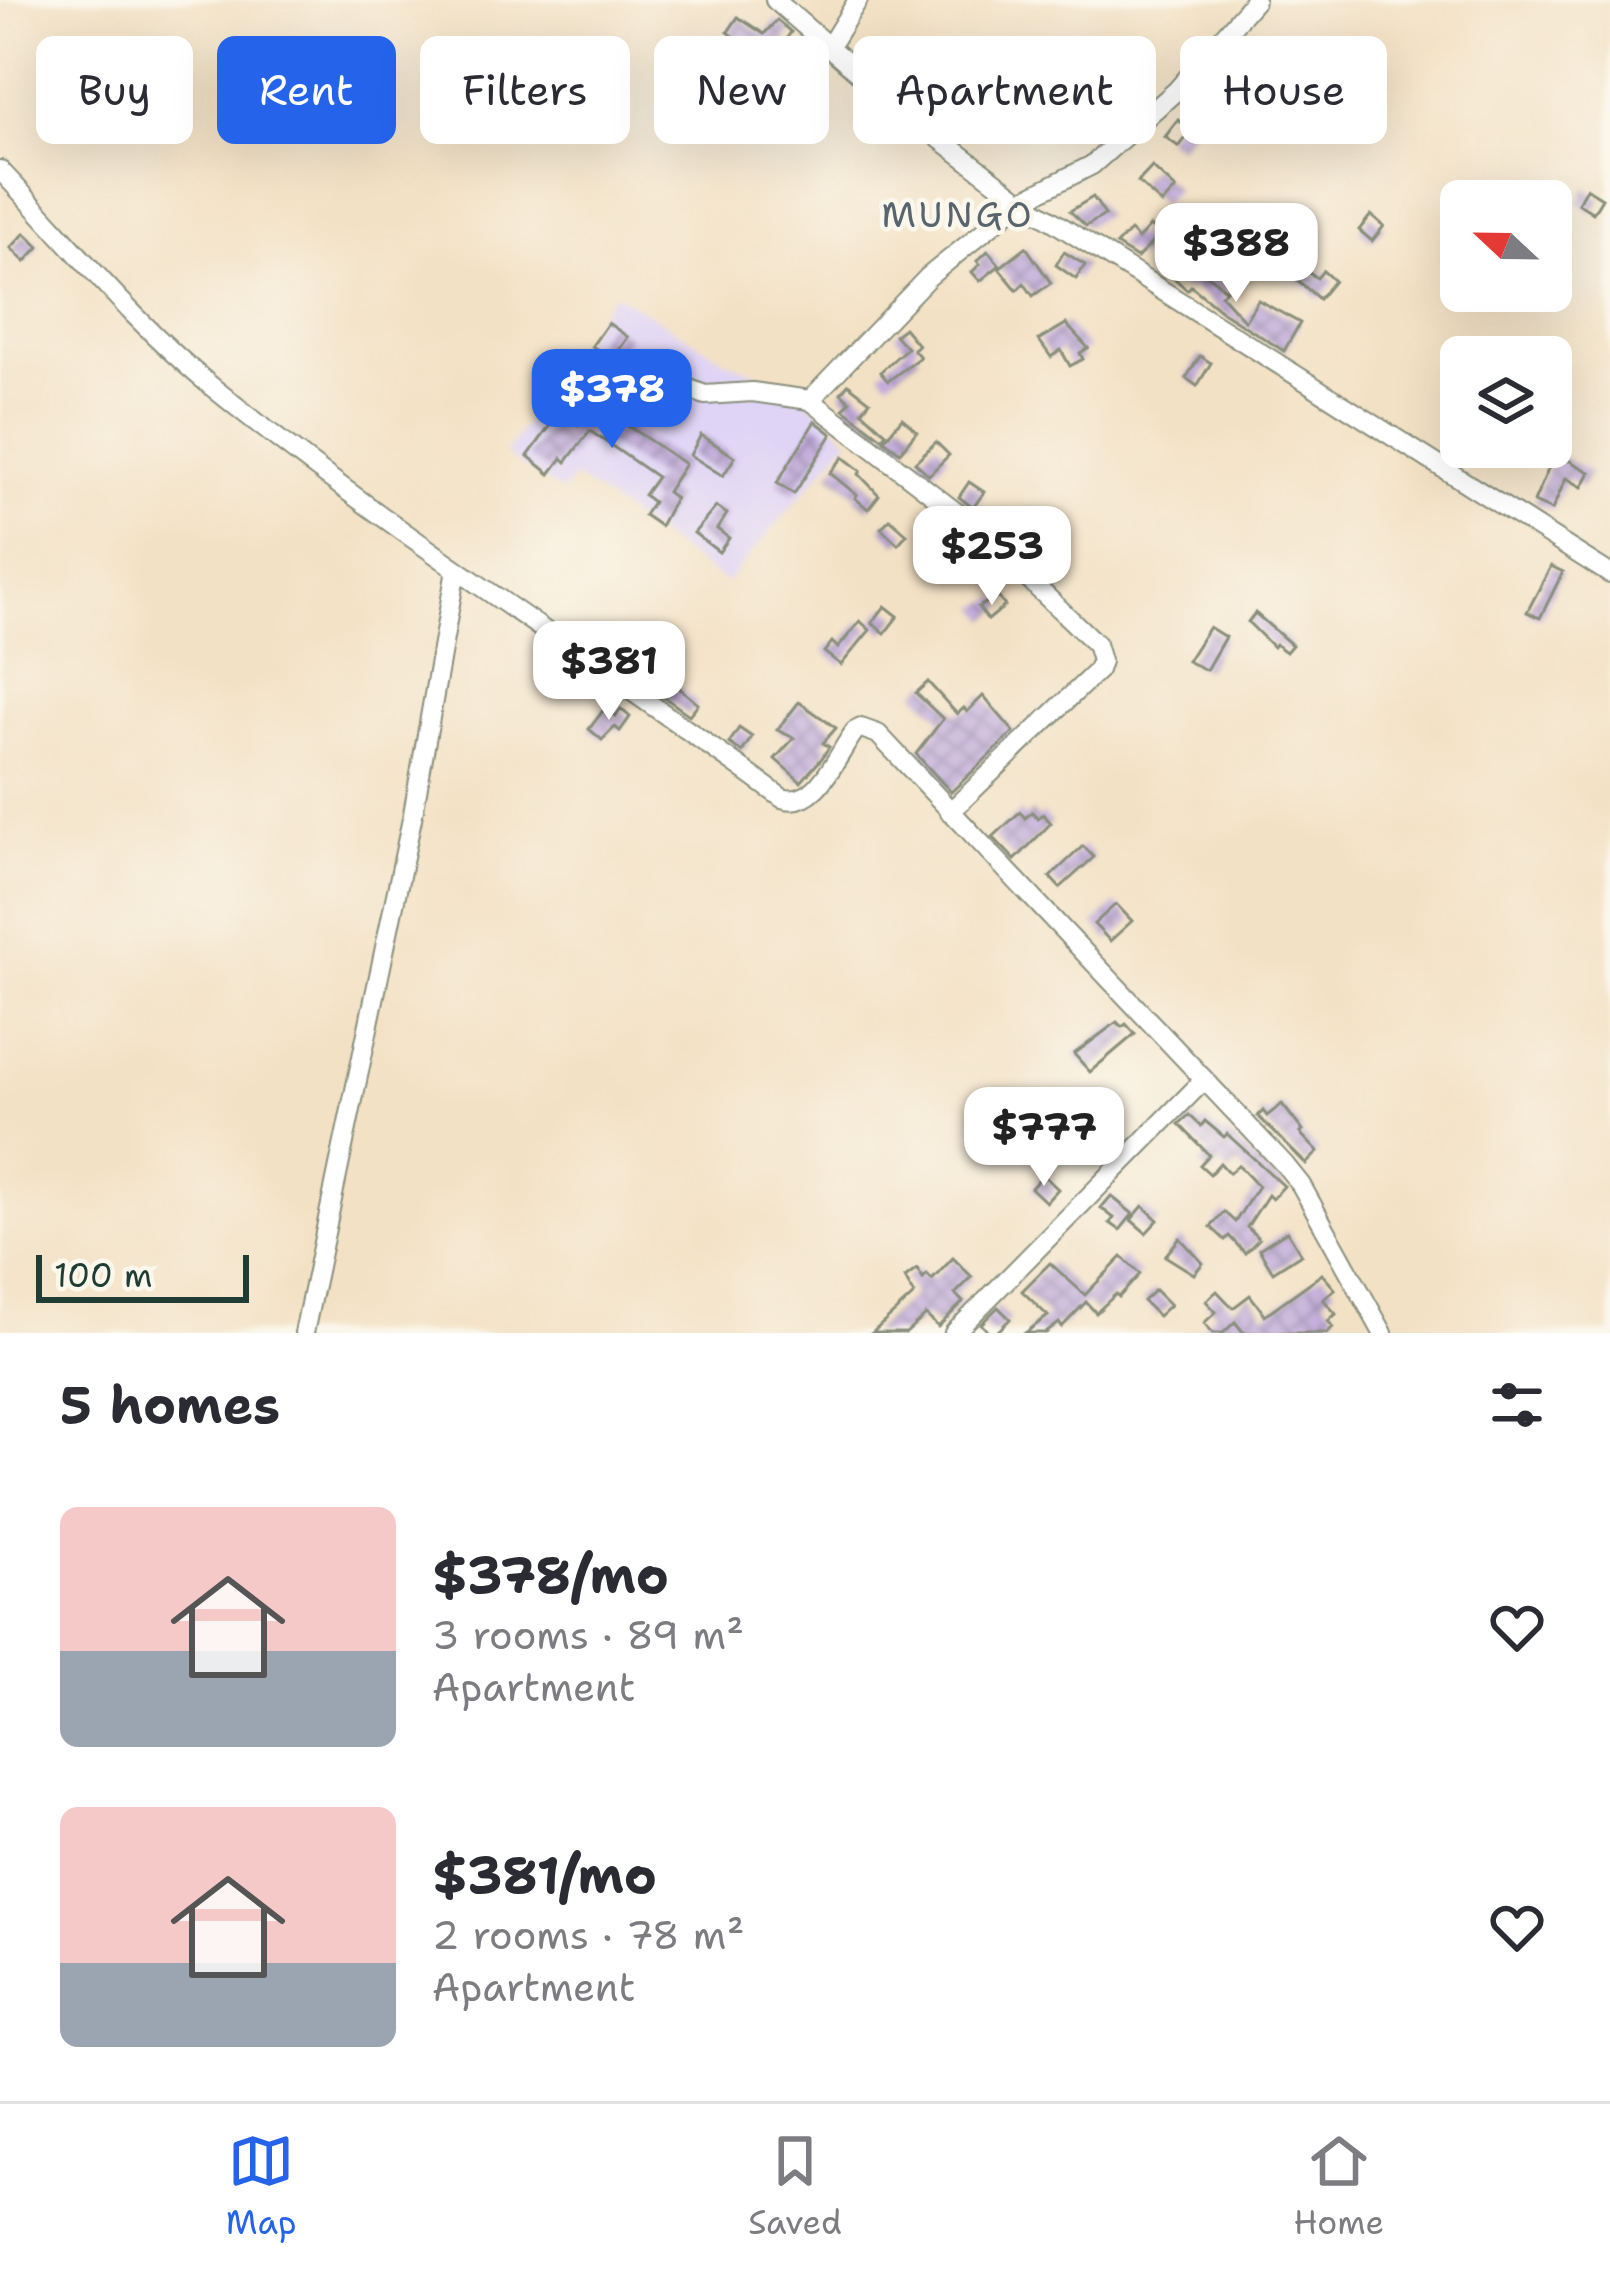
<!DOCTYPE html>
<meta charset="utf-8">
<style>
:root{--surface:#fff;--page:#f7f7f7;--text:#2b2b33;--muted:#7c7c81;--line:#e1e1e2;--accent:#2563eb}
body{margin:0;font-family:"Shantell Sans",sans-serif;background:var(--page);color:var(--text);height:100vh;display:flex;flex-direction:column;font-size:45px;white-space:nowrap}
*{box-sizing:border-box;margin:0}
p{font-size:39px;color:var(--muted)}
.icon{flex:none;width:66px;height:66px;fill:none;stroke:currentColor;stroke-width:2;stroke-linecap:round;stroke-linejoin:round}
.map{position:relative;height:1333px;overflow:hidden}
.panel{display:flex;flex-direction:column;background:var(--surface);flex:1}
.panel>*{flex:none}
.hud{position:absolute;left:36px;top:36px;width:1539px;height:108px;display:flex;gap:24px}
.needle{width:78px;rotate:292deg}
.controls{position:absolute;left:1440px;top:180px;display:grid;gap:24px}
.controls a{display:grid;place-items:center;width:132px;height:132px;border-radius:18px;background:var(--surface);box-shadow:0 12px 48px #0002;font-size:60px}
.scale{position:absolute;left:36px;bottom:30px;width:213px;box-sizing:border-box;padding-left:12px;border:6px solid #1f3d34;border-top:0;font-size:33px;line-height:42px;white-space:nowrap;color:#1f3d34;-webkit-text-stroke:9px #fbf7ec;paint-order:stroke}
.price{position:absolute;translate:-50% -102px;padding:0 27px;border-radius:24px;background:#fff;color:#222;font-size:39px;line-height:78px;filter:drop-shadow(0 3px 6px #0008)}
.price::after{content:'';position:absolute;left:50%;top:72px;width:36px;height:27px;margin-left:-18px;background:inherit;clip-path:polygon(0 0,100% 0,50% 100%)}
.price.selected{background:var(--accent);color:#fff}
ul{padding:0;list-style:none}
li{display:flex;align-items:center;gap:36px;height:300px;padding:0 60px}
li span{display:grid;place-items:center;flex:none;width:336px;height:240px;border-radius:18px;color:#555}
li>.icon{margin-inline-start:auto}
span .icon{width:144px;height:144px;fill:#fffc;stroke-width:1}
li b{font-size:51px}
h2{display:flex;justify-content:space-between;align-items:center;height:144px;padding:0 60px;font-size:51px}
.tag{padding:0 42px;border-radius:18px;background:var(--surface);box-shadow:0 12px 48px #0002;font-size:42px;line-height:108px}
.tag.selected{background:var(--accent);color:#fff}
.tab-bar{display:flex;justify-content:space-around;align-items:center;height:168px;border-top:3px solid var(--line);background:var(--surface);font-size:33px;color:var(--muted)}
.tab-bar a{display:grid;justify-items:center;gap:6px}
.tab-bar .selected{color:var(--accent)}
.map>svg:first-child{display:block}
</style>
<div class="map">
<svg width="1610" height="1333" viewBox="0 0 1610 1333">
<defs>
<pattern id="building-cross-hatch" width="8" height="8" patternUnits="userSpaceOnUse" patternTransform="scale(3)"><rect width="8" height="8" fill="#c2acda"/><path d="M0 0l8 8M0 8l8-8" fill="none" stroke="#9d8db2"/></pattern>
</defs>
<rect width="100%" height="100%" fill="#fbf7ec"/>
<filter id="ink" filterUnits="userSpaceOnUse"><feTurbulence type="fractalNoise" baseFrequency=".00833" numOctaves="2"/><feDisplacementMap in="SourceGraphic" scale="24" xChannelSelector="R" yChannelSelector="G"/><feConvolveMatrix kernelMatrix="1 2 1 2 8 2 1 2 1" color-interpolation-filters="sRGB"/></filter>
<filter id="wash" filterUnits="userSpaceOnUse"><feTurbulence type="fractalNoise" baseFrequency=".004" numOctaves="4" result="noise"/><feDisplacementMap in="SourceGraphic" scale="48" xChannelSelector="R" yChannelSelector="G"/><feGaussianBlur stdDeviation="2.7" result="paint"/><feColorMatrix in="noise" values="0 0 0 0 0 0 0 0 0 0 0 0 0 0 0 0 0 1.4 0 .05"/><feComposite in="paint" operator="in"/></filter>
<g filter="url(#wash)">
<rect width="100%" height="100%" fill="#f3e1c5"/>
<path fill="#dfd4f5" d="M 614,293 L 729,362 L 792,386 L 849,439 L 726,583 L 574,477 L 562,492 L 505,454 Z"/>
<g id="blocks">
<g fill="url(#building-cross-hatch)">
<path d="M 738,17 L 764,34 L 777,20 L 791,32 L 782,45 L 791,50 L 778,70 L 728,32 Z"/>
<path d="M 1264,101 L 1277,113 L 1267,126 L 1253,114 Z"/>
<path d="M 1178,120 L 1192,130 L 1179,147 L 1165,137 Z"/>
<path d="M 1152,167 L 1176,189 L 1162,204 L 1138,182 Z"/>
<path d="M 1586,188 L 1602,198 L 1593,213 L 1578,203 Z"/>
<path d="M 1093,197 L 1105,215 L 1086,226 L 1070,211 Z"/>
<path d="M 1371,215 L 1384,226 L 1372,241 L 1359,230 Z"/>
<path d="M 1150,226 L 1160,235 L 1137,258 L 1116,245 L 1130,231 L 1138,239 Z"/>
<path d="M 25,233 L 39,247 L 25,262 L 11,248 Z"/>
<path d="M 1026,247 L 1051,283 L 1033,296 L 1024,283 L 1017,290 L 999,268 Z"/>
<path d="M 988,251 L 1000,265 L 980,281 L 972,272 L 980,264 L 977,261 Z"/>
<path d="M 1064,252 L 1085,265 L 1076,279 L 1056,265 Z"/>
<path d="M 1181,253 L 1226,290 L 1221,295 L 1245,321 L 1258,300 L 1300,323 L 1284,351 L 1224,313 L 1191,286 L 1187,290 L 1171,275 L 1172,263 Z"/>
<path d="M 1295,262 L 1317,278 L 1323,271 L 1334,281 L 1319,299 L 1288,272 Z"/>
<path d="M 608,323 L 628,337 L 612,360 L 592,346 Z"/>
<path d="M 1066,324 L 1088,348 L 1080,353 L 1083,359 L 1070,366 L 1061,350 L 1051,357 L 1039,340 Z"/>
<path d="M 904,328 L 918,345 L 913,349 L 920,357 L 888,381 L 880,372 L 907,348 L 895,335 Z"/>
<path d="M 1200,356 L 1211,363 L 1197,386 L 1186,378 Z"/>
<path d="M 848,384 L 870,401 L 862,411 L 886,433 L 882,438 L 844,409 L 850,401 L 841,393 Z"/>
<path d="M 599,396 L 615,407 L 610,414 L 685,464 L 667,492 L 675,498 L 660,526 L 644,515 L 653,502 L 644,495 L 657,477 L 590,431 L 566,462 L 562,458 L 550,474 L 528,456 L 561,411 L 579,425 Z"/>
<path d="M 902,418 L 917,431 L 900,452 L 884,440 Z"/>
<path d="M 815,421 L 832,434 L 794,494 L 777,483 Z"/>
<path d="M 701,435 L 735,457 L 723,476 L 690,455 Z"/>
<path d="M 936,442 L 949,455 L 929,475 L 915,462 Z"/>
<path d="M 1555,453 L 1590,472 L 1582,487 L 1566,478 L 1552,510 L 1534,502 Z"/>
<path d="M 843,457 L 861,471 L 859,474 L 879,495 L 868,509 L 855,498 L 857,495 L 830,473 Z"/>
<path d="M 969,482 L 984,492 L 973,508 L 959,497 Z"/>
<path d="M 716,507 L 727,514 L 717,529 L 729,538 L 719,552 L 694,533 Z"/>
<path d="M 890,519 L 907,534 L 898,544 L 881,528 Z"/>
<path d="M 1551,566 L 1563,572 L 1540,618 L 1527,612 Z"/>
<path d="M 998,597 L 1005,606 L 988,620 L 978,607 Z"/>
<path d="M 885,606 L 898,616 L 885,633 L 872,623 Z"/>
<path d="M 1255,613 L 1292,645 L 1286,652 L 1275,644 L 1273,647 L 1248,622 Z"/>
<path d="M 860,621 L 870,630 L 841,665 L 824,652 L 832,642 L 838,648 Z"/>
<path d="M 1209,627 L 1225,637 L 1206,670 L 1187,661 Z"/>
<path d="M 648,677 L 654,683 L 658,677 L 669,683 L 670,680 L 698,704 L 689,715 L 643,682 Z"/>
<path d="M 928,682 L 957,714 L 964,708 L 967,712 L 983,696 L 1014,732 L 951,792 L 916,754 L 943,719 L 916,693 Z"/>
<path d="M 799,702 L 836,728 L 823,743 L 829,747 L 822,758 L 801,782 L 775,759 L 794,738 L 777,730 Z"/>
<path d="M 605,708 L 616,716 L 621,709 L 630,717 L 620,731 L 615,727 L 602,740 L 589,729 Z"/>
<path d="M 739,728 L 752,737 L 742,752 L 729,743 Z"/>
<path d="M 1020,812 L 1025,818 L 1032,812 L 1038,818 L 1043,814 L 1051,823 L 1015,860 L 993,837 Z"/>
<path d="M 1083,846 L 1094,857 L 1060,888 L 1050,877 Z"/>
<path d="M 1116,904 L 1132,921 L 1110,941 L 1094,924 Z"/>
<path d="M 1117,1022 L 1122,1027 L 1126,1024 L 1135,1034 L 1090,1072 L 1074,1054 Z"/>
<path d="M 1282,1104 L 1303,1131 L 1300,1133 L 1318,1152 L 1306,1164 L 1258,1116 L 1263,1111 L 1267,1116 Z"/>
<path d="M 1189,1115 L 1201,1126 L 1205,1121 L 1224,1137 L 1227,1134 L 1284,1186 L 1272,1199 L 1268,1195 L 1247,1227 L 1259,1239 L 1245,1253 L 1229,1236 L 1225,1240 L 1211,1227 L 1224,1212 L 1235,1222 L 1258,1186 L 1238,1165 L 1229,1173 L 1220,1163 L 1210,1174 L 1200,1165 L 1209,1155 L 1179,1124 Z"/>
<path d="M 1043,1175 L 1058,1189 L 1046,1202 L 1031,1188 Z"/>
<path d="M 1111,1196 L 1133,1214 L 1120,1230 L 1110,1223 L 1114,1218 L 1101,1208 Z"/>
<path d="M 1143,1206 L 1158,1220 L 1146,1233 L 1131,1220 Z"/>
<path d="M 1287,1231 L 1301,1254 L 1273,1272 L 1259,1249 Z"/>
<path d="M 1180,1238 L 1203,1263 L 1194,1274 L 1165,1256 Z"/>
<path d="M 1122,1257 L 1140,1274 L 1119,1297 L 1116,1294 L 1096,1313 L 1086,1302 L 1062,1327 L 1059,1323 L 1046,1333 L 1025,1333 L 1048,1316 L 1022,1291 L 1050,1263 L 1085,1295 Z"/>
<path d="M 953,1258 L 972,1277 L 955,1294 L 963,1302 L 938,1327 L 926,1315 L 906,1333 L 872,1333 L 914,1295 L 905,1278 L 917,1269 L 923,1279 L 927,1275 L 932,1280 Z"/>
<path d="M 1322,1274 L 1335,1289 L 1323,1299 L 1336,1314 L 1328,1321 L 1333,1327 L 1327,1333 L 1244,1333 L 1235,1322 L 1223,1333 L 1213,1333 L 1204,1323 L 1216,1312 L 1206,1301 L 1217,1291 L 1233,1308 L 1250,1295 L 1265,1315 Z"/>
<path d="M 1155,1290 L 1170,1305 L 1158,1316 L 1143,1301 Z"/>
<path d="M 998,1307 L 1010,1319 L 996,1333 L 990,1333 L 981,1324 Z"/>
</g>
</g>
</g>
<g filter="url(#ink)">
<use href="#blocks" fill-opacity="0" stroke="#898f7c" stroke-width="3"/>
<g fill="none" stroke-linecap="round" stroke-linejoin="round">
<g stroke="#898f7c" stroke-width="22">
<g id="minor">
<path d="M 775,0 L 892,102 L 1021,201 L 1610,574"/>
<path d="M 829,47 L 858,0"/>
<path d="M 0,170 C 70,243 133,322 211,386 C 393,534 593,659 782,798 C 817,810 837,754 855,731 L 861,728 L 878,734 L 1285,1165 L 1301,1185 L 1383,1333"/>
<path d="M 667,380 L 705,395 L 752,392 L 810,400 L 970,523 L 1096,644 L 1101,661 L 1098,670 L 950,812"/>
<path d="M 810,400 L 928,277 L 1021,201 L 1092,165 L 1177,90 L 1255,0"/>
<path d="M 304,1333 L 413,814 L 456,570"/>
<path d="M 954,1333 L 1204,1080"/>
</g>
</g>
<use href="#minor" stroke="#fff" stroke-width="18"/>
</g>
</g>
<g text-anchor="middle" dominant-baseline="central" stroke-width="9" stroke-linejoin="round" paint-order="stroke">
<g font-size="36" letter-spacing="3" fill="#58646e" stroke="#fbf7ec">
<text x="958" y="214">MUNGO</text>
</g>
</g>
</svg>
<div class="controls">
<a><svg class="needle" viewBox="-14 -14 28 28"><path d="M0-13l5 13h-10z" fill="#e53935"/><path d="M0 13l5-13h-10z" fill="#7c7c81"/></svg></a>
<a><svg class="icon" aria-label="layers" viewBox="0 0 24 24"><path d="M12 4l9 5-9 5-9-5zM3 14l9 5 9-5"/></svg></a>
</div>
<div class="scale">100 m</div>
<b class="price" style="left:1236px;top:305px">$388</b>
<b class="price selected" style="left:612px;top:451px">$378</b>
<b class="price" style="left:992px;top:608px">$253</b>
<b class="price" style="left:609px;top:723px">$381</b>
<b class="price" style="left:1044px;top:1189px">$777</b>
<div class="hud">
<a class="tag">Buy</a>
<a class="tag selected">Rent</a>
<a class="tag">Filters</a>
<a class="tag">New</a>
<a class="tag">Apartment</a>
<a class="tag">House</a>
</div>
</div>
<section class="panel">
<h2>5 homes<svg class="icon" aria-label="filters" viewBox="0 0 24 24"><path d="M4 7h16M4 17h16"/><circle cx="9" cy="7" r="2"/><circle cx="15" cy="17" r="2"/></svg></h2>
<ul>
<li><span style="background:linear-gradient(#f6c9c9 60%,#9aa5b1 0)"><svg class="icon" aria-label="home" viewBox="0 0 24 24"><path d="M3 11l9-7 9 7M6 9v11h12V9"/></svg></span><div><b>$378/mo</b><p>3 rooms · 89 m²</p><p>Apartment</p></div><svg class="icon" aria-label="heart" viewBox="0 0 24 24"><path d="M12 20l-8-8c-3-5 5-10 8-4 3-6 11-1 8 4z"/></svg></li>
<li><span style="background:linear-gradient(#f6c9c9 65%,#9aa5b1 0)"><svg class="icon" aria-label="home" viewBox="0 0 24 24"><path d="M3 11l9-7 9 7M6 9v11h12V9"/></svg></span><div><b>$381/mo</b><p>2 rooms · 78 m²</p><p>Apartment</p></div><svg class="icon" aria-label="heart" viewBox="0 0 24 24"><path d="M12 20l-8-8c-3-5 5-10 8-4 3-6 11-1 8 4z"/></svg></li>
</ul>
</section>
<nav class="tab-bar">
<a class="selected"><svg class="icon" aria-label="map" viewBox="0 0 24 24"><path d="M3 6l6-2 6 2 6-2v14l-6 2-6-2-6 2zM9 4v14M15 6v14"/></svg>Map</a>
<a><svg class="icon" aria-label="saved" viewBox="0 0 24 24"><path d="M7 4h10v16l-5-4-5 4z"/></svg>Saved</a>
<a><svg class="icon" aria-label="home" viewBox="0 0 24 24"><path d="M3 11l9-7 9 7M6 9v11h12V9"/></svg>Home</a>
</nav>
